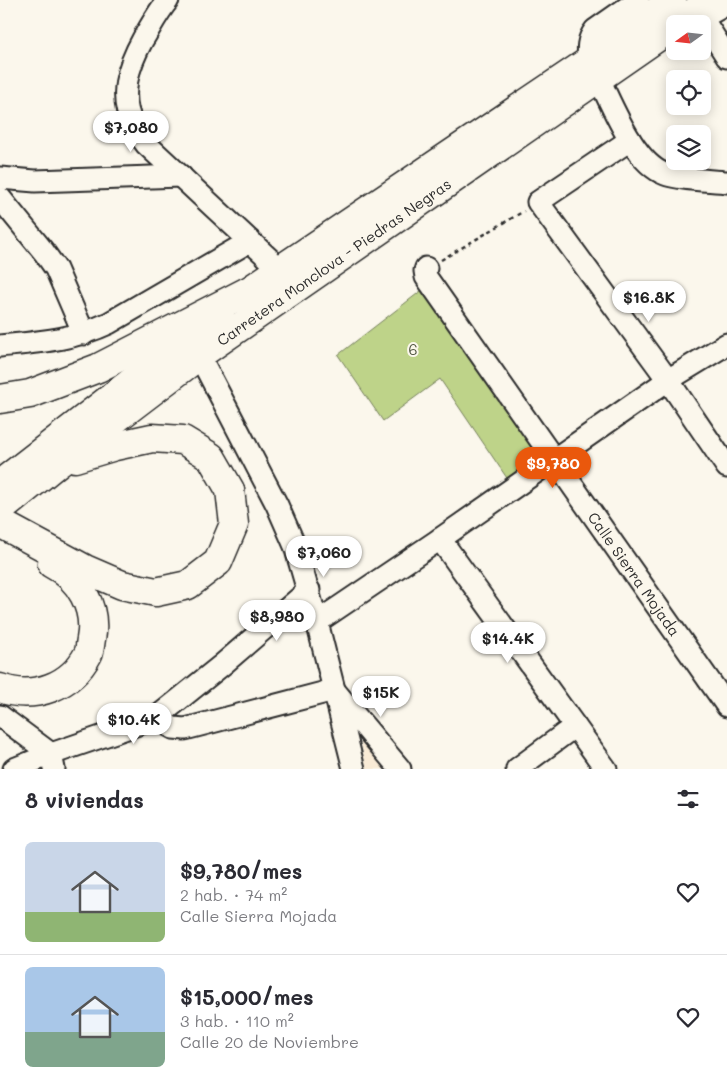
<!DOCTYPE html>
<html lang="es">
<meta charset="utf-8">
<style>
:root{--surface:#fff;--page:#f7f7f7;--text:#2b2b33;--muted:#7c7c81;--line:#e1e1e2;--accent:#ea580c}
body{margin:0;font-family:Mali,sans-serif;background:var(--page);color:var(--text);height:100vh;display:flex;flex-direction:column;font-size:19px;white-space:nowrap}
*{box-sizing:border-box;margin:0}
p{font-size:16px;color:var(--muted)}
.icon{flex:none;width:28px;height:28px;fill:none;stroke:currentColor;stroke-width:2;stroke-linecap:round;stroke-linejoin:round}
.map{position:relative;height:769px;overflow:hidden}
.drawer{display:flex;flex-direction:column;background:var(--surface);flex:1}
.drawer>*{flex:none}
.needle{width:32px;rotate:255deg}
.fabs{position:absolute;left:666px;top:15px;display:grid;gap:10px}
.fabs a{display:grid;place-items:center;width:45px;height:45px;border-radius:8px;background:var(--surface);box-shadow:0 2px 12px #0003;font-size:25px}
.price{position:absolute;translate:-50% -42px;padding:0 11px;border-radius:18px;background:#fff;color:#222;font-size:16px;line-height:32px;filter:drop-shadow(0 1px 2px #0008)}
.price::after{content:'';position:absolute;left:50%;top:30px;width:15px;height:11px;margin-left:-8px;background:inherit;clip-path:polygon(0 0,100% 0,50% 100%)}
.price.current{background:var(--accent);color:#fff}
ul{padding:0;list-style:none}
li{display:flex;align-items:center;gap:15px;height:125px;padding:0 25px}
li+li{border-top:1px solid var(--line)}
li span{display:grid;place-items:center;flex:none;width:140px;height:100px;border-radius:8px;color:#555}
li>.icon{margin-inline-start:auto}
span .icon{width:60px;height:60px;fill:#fffc;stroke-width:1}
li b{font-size:21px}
h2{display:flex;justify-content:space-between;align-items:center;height:60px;padding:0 25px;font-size:21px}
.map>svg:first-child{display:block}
</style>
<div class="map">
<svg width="727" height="769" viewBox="0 0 727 769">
<rect width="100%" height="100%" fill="#fbf7ec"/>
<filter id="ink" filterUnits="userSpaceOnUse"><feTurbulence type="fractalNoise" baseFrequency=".02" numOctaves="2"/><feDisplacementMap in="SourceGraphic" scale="10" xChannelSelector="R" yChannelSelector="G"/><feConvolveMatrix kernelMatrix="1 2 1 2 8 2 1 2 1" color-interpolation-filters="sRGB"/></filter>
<g filter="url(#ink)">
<path fill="#f9ebd6" d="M 357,726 L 392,769 L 367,769 Z"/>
<path fill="#bed389" stroke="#747f5a" d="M 426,287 L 543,459 L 511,484 L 440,379 L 383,421 L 338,355 Z"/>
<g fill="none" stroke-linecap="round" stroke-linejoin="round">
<g stroke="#2b2b2b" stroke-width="25">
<g id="minor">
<path d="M 168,0 C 158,12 151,26 143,39 C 128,66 118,96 133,125 C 136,132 142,138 146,144 L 280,269"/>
<path d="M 702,18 L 727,57"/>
<path d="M 698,20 L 727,4"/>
<path d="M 589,61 C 588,49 587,40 595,30 L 638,0"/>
<path d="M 598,77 C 612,105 634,163 665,174 C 681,180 709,180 727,182"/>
<path d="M 630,140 L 538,202 L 668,380 L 727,467"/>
<path d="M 0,178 L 35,181 L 181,176"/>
<path d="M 0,198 L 44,252 L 56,269 L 84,334"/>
<path id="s1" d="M 426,268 L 425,271 L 426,277 L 727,706"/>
<path d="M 0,346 C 39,342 73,340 109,323 L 250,241"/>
<path d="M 199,355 L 277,505 L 295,546 L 317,622 L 354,769"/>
<path d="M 440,539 L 606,769"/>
<path d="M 317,622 L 440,539 L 668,380 L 727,344"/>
<path d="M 0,716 L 51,754 L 54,769"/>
<path d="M 156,718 L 173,728 L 185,729 L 334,690 L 400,769"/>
<path d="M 14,769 L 51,754 L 156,718 L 222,665 L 309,590"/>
<path d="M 517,769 L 575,726"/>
</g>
</g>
<g stroke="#2b2b2b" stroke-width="31">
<path id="major" d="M 0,484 L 220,313"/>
</g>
<g stroke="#2b2b2b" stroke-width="31">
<g id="highway">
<path d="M 677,24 L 711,0"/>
<path d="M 0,399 L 30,394 L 98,368 L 250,290 L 589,61 L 672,0"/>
<path id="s2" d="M 0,510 L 59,462 L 205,351 L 675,25"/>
<path d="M 0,523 L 85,569 L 122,585 L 156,592 L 188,585 L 218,562 L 234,524 L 230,490 L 211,457 L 183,440 L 152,438 L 115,446 L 75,458"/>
<path d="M 0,688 C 34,700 71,687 88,654 C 90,650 90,644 91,639 C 97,608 80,578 52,564"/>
</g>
</g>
<path stroke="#2b2b2b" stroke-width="2.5" stroke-dasharray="4 4" stroke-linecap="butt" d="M 441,260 L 524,211"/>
<use href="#minor" stroke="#fbf7ec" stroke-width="21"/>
<use href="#major" stroke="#fbf7ec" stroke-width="28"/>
<use href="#highway" stroke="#fbf7ec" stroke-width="28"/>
</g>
</g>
<g text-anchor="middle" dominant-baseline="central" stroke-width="4" stroke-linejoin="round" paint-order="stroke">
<g font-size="15" fill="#2b2b2b" stroke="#fbf7ec">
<text stroke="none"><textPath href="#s2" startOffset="416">Carretera Monclova - Piedras Negras</textPath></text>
<text stroke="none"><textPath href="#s1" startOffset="372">Calle Sierra Mojada</textPath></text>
</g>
<g font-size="15" fill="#505542" stroke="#fbf7ec">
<text x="413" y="349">6</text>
</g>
</g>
</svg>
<div class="fabs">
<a><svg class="needle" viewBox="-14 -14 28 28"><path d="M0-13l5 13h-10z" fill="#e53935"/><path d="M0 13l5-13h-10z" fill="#7c7c81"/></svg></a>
<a><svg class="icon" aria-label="locate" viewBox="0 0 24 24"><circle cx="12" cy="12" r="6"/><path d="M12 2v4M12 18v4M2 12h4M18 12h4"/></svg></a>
<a><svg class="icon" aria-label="layers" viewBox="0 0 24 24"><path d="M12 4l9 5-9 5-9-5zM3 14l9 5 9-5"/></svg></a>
</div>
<b class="price" style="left:131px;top:153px">$7,080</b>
<b class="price" style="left:649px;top:323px">$16.8K</b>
<b class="price current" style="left:553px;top:489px">$9,780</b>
<b class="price" style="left:324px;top:578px">$7,060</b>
<b class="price" style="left:277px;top:642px">$8,980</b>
<b class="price" style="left:508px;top:664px">$14.4K</b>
<b class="price" style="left:381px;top:718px">$15K</b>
<b class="price" style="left:134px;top:745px">$10.4K</b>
</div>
<section class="drawer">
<h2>8 viviendas<svg class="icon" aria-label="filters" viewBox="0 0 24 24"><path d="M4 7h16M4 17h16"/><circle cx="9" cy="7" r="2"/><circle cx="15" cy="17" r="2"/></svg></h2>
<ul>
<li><span style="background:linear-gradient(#c9d6e8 70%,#8fb573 0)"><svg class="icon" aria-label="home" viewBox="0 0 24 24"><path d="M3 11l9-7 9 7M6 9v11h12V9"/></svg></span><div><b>$9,780/mes</b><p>2 hab. · 74 m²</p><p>Calle Sierra Mojada</p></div><svg class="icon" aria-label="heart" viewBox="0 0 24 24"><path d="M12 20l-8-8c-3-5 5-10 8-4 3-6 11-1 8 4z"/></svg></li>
<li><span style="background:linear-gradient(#a9c7e8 65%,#7fa58c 0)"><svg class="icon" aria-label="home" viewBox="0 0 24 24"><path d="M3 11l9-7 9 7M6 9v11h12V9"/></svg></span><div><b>$15,000/mes</b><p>3 hab. · 110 m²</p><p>Calle 20 de Noviembre</p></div><svg class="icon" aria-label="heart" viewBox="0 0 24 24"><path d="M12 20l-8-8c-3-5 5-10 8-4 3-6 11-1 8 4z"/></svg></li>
</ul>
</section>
